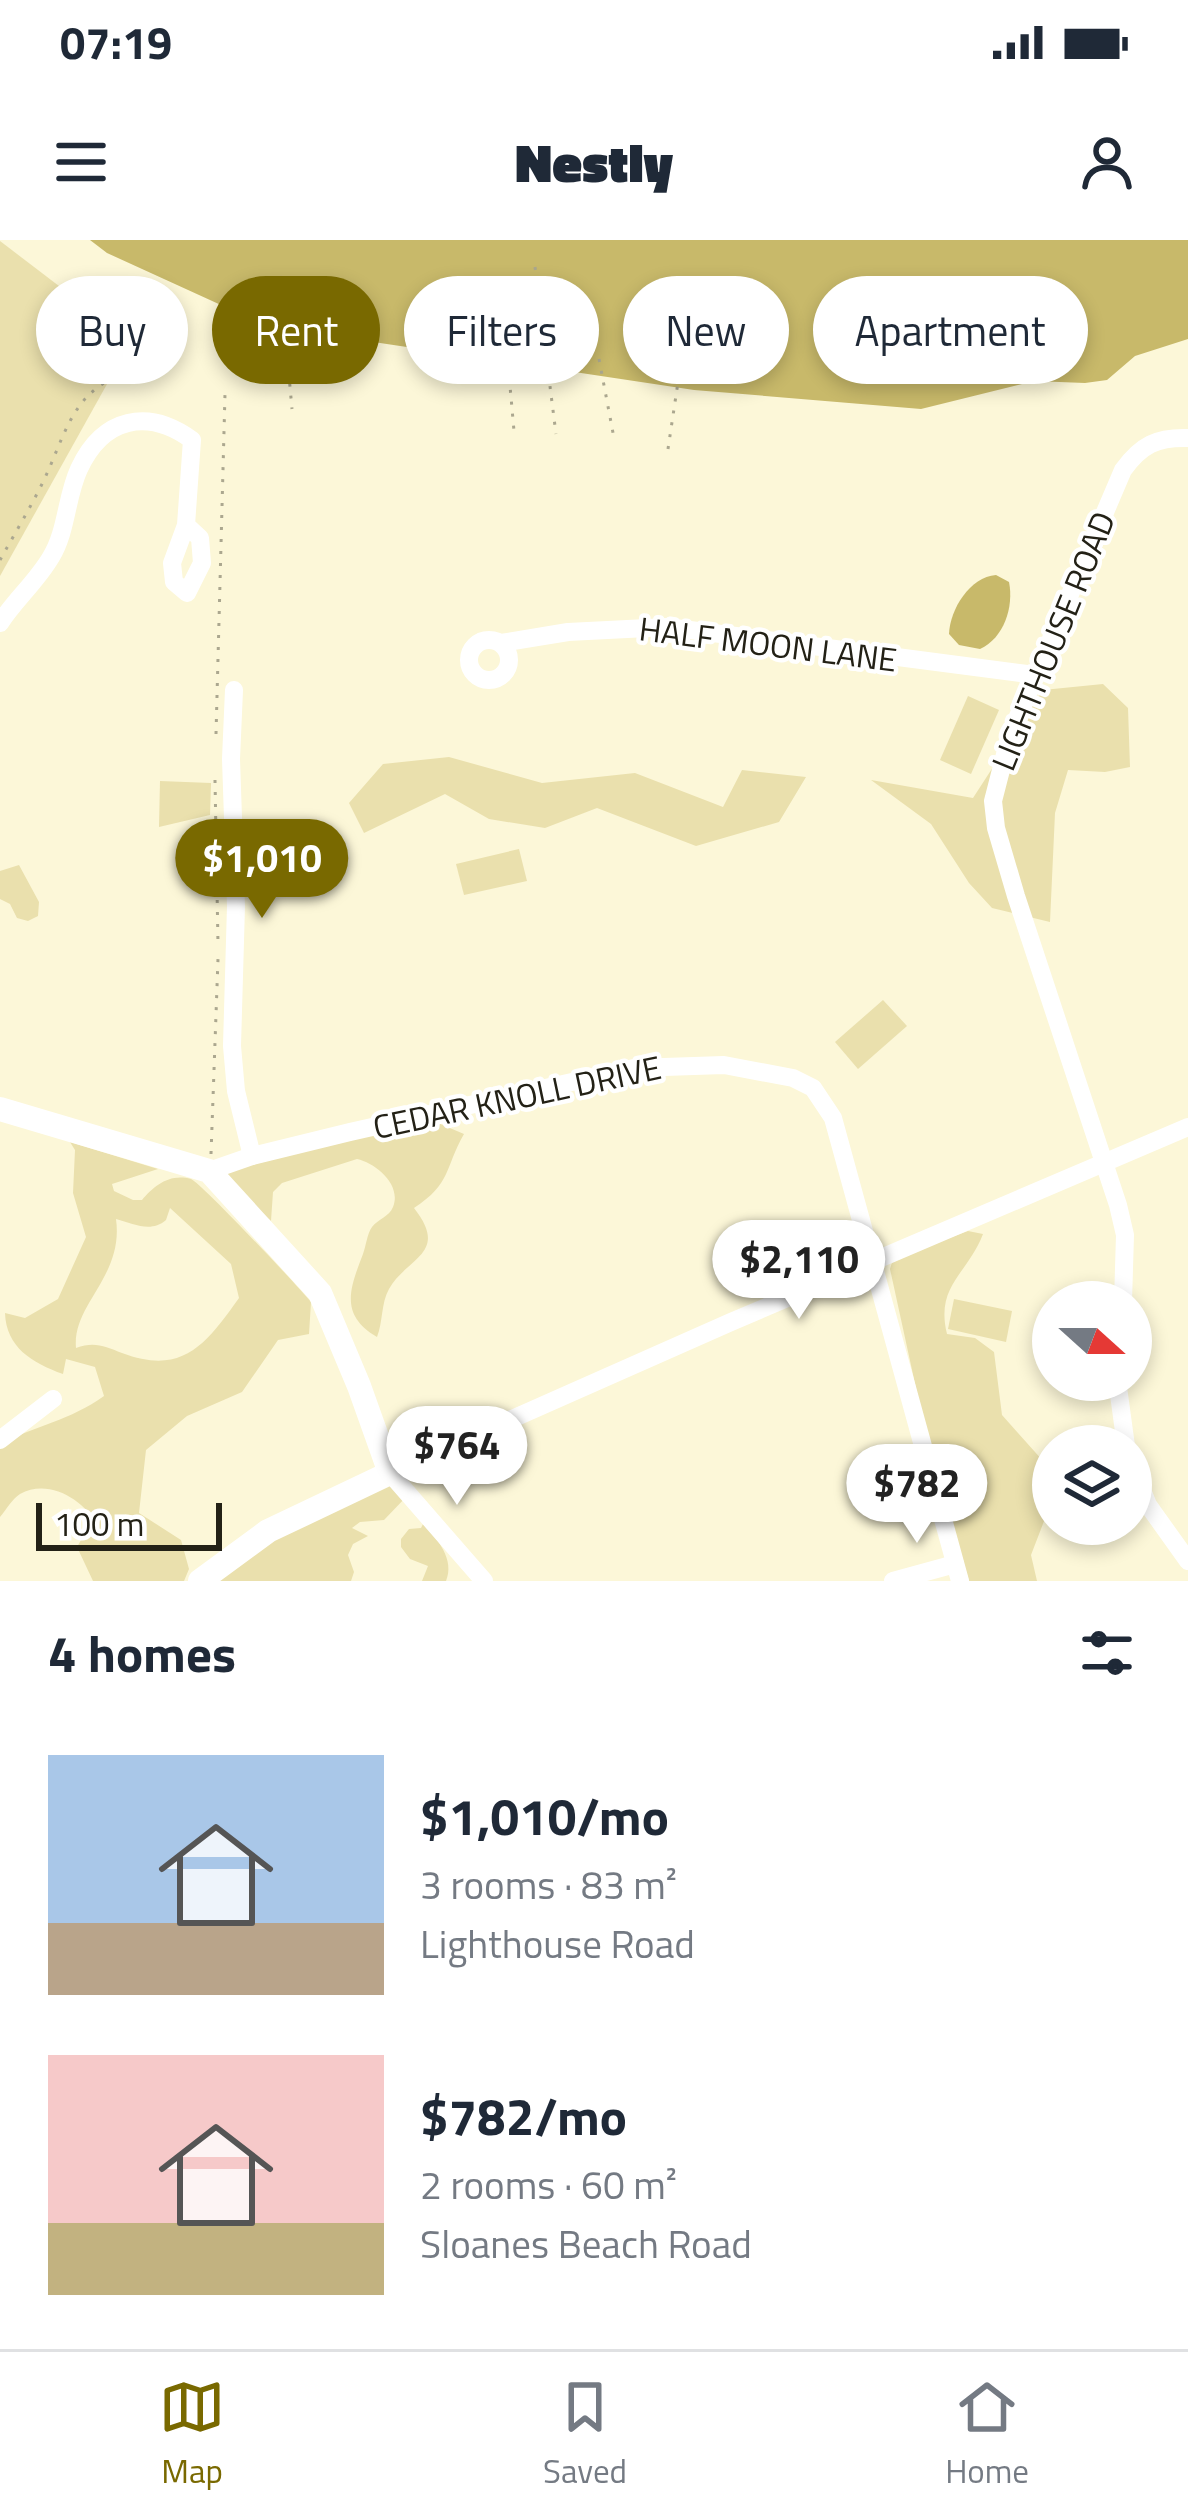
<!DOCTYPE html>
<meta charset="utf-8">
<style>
:root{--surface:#fff;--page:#f2f2f3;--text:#1f2937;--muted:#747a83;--line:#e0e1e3;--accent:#796900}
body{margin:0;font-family:"Titillium Web",sans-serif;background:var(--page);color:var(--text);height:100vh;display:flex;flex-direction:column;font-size:45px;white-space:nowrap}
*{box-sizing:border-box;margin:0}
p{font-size:39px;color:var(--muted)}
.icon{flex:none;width:66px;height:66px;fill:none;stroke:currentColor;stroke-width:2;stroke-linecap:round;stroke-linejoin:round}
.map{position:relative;height:1341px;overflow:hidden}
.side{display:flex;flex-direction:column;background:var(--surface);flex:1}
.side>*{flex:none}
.top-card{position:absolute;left:36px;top:36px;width:1116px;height:108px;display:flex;gap:24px}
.needle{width:78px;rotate:111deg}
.controls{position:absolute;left:1032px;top:1041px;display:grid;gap:24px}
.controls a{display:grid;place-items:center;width:120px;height:120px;border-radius:50%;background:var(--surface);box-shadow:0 6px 18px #0003;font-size:60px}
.scale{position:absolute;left:36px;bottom:30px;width:186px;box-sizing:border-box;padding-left:12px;border:6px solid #232116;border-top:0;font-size:33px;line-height:42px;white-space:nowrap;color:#232116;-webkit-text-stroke:9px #fff;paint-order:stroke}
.price{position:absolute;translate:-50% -102px;padding:0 27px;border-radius:42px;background:#fff;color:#222;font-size:39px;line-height:78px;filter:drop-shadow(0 3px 6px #0008)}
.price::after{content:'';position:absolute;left:50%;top:72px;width:36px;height:27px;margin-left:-18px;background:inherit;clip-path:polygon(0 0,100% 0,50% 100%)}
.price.active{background:var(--accent);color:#fff}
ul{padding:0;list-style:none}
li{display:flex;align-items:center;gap:36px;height:300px;padding:0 48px}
li span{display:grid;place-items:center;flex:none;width:336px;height:240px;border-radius:0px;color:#555}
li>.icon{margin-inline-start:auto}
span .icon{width:144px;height:144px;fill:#fffc;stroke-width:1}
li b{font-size:51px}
h2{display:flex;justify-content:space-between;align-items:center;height:144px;padding:0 48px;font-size:51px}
.tag{padding:0 42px;border-radius:54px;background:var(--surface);box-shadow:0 6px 18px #0003;font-size:42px;line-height:108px}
.tag.active{background:var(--accent);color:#fff}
.status{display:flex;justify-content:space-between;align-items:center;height:84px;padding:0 60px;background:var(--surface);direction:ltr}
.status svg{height:33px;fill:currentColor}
header{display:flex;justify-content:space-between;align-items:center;height:156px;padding:0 48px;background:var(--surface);font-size:54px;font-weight:800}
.tab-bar{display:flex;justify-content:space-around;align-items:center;height:168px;border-top:3px solid var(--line);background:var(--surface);font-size:33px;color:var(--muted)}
.tab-bar a{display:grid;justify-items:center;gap:6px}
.tab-bar .active{color:var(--accent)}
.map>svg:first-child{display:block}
</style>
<div class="status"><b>07:19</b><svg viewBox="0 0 49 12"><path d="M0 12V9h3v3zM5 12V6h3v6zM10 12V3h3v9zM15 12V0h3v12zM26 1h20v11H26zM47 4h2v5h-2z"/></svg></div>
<header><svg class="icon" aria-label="menu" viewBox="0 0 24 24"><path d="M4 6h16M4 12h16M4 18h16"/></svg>Nestly<svg class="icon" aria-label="person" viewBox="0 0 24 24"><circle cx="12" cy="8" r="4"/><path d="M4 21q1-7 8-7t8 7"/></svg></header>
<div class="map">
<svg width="1188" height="1341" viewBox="0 0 1188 1341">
<rect width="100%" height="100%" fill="#fcf7d8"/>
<g fill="#eae0ad" fill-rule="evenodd">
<path d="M 0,1 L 131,101 L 0,336 Z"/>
<path d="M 1103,444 L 1128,468 L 1130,527 L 1105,532 L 1068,530 L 1055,573 L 1050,682 L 992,668 L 969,643 L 931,584 L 871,540 L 973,558 L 1043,450 Z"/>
<path d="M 968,456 L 999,470 L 971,534 L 940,520 Z"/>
<path d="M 449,517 L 542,543 L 635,533 L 723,567 L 742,530 L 806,537 L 779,582 L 696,606 L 597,568 L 545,588 L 489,579 L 445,554 L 364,593 L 349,563 L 383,524 Z"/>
<path d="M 160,541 L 211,543 L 210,575 L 159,587 Z"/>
<path d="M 519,609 L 527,641 L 464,655 L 456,624 Z"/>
<path d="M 19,625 L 39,662 L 38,676 L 28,681 L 17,678 L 10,664 L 0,659 L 0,631 Z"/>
<path d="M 883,760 L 907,786 L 858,829 L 835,802 Z"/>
<path d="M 438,883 L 464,894 C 444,929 452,943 414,968 C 450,1014 407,1017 389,1049 C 381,1063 383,1082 377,1097 C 340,1075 349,1050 363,1014 C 366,1006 367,994 372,987 C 378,979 389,977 393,967 C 402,945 376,923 357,919 L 282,943 L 273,952 L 271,981 L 220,933 L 396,888 Z"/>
<path d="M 70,902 L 158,929 L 112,944 L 114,951 L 133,960 L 142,960 C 154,946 169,933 191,939 C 200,942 299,1047 311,1062 L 309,1094 L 278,1100 L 242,1152 L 187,1176 L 146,1210 L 139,1273 L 181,1300 L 189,1329 L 184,1341 L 93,1341 L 77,1307 L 85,1293 L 97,1285 C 84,1260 49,1238 20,1254 C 12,1259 6,1270 0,1277 L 0,1204 C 35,1186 71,1180 104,1156 L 95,1127 L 66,1119 L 63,1134 C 32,1123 6,1107 5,1073 L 25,1078 L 58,1059 L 86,997 L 73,953 L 75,910 ZM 170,968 L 231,1024 L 239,1058 C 206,1104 183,1136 122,1113 C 105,1106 94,1101 76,1108 C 72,1064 124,1037 116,979 C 134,984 151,993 166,980 Z"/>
<path d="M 968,991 L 983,994 C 968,1034 935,1045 947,1094 L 975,1098 L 994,1112 L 1002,1175 L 1052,1231 L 1051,1263 L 1031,1315 L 1037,1341 L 969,1341 L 926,1194 L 890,1029 L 893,1019 Z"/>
<path d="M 954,1059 L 1012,1071 L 1006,1102 L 948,1089 Z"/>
<path d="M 388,1245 L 407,1256 L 384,1280 L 360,1282 L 352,1288 L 368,1296 L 353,1304 L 348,1315 L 354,1332 L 351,1341 L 219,1341 L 306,1277 Z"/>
<path d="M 423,1284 C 438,1299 455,1320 446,1341 L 422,1341 L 428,1326 L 410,1319 L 401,1307 L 401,1299 L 409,1289 L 421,1288 Z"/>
</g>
<g fill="#c8b96a">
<path d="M 90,0 L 1188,0 L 1188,99 L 1135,116 L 1107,140 L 1085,143 L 1034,141 L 921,169 L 694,150 L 267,86 L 107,13 Z"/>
<path d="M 996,335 L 1009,342 C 1014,367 1004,398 980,409 L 959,405 L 949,394 C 950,369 970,337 996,335 Z"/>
</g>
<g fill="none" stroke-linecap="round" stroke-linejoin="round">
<g stroke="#aba78f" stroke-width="3" stroke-dasharray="3 9" stroke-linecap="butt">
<path d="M 535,27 L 556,194"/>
<path d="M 280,36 L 292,169"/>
<path d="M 505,90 L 514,191"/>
<path d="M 599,119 L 614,198"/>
<path d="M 668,209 L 681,122"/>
<path d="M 0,320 C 14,295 29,270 42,244 C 63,202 70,156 116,137 L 125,105"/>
<path d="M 216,494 L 225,154"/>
<path d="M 215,540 L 218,704"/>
<path d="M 211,914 L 218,719"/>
</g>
<g stroke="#fff" stroke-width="18">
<path d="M 0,383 C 15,360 37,341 51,317 C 67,291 66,257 79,229 C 103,177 148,168 192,200 L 186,285 L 172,323 L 174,342 L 187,353 L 202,323 L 200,298 L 186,285"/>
<circle cx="489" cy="420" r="20"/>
<path d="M 501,403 L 568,392 L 667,387 L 1035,435"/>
<path d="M 234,450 L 231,519 L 236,666 L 232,806 L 236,851 L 252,916"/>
<path d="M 209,931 L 252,916 L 350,892 L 634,828 L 724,825 L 793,838 L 813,848 L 833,878 L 960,1341"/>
<path d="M 1123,1062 L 1125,995 L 1118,965 L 1016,656 L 996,588 L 993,561 L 1010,495 L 1123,230 C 1141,205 1157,197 1188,198"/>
<path d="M 1117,1140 L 1126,1206"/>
<path d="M 0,1200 L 53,1159"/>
<path d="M 1131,1223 L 1148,1265 L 1188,1321"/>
<path d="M 484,1341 L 390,1233 L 731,1082 L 1188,887"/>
<path d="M 893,1341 L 955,1324"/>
</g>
<path stroke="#fff" stroke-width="24" d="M 0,869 L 209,931 L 320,1053 L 359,1146 L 390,1233 L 268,1291 L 200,1341"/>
</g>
<g text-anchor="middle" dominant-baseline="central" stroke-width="9" stroke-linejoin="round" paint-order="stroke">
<g font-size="33" fill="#232116" stroke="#fff">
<text transform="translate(1053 401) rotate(-68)">LIGHTHOUSE ROAD</text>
<text transform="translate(768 404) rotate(7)">HALF MOON LANE</text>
<text transform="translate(517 857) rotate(-12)">CEDAR KNOLL DRIVE</text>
</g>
</g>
</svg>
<div class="controls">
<a><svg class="needle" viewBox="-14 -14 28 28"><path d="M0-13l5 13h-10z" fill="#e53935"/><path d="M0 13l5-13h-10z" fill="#747a83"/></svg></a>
<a><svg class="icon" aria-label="layers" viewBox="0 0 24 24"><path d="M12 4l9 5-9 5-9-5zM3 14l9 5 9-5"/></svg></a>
</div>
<div class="scale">100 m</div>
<b class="price active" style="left:262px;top:681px">$1,010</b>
<b class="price" style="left:799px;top:1082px">$2,110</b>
<b class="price" style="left:457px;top:1268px">$764</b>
<b class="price" style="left:917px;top:1306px">$782</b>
<div class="top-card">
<a class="tag">Buy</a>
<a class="tag active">Rent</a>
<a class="tag">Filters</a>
<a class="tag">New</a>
<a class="tag">Apartment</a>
</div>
</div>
<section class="side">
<h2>4 homes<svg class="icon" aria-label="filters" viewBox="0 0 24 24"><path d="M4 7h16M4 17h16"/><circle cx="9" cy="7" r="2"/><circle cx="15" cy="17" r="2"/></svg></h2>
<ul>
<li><span style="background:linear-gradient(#a9c7e8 70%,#b9a48a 0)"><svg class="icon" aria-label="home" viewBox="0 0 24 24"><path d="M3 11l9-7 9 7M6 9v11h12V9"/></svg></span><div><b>$1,010/mo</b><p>3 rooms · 83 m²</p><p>Lighthouse Road</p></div></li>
<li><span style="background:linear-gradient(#f6c9c9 70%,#c2b280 0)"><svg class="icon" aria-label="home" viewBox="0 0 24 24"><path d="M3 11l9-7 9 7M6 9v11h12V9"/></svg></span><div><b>$782/mo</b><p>2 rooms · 60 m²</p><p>Sloanes Beach Road</p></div></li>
</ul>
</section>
<nav class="tab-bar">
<a class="active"><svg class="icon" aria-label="map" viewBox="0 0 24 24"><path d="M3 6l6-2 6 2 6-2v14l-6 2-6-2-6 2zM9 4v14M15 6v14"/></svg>Map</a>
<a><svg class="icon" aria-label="saved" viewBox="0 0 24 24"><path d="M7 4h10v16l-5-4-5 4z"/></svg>Saved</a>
<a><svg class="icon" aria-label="home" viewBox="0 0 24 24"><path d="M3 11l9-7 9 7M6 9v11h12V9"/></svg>Home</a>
</nav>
